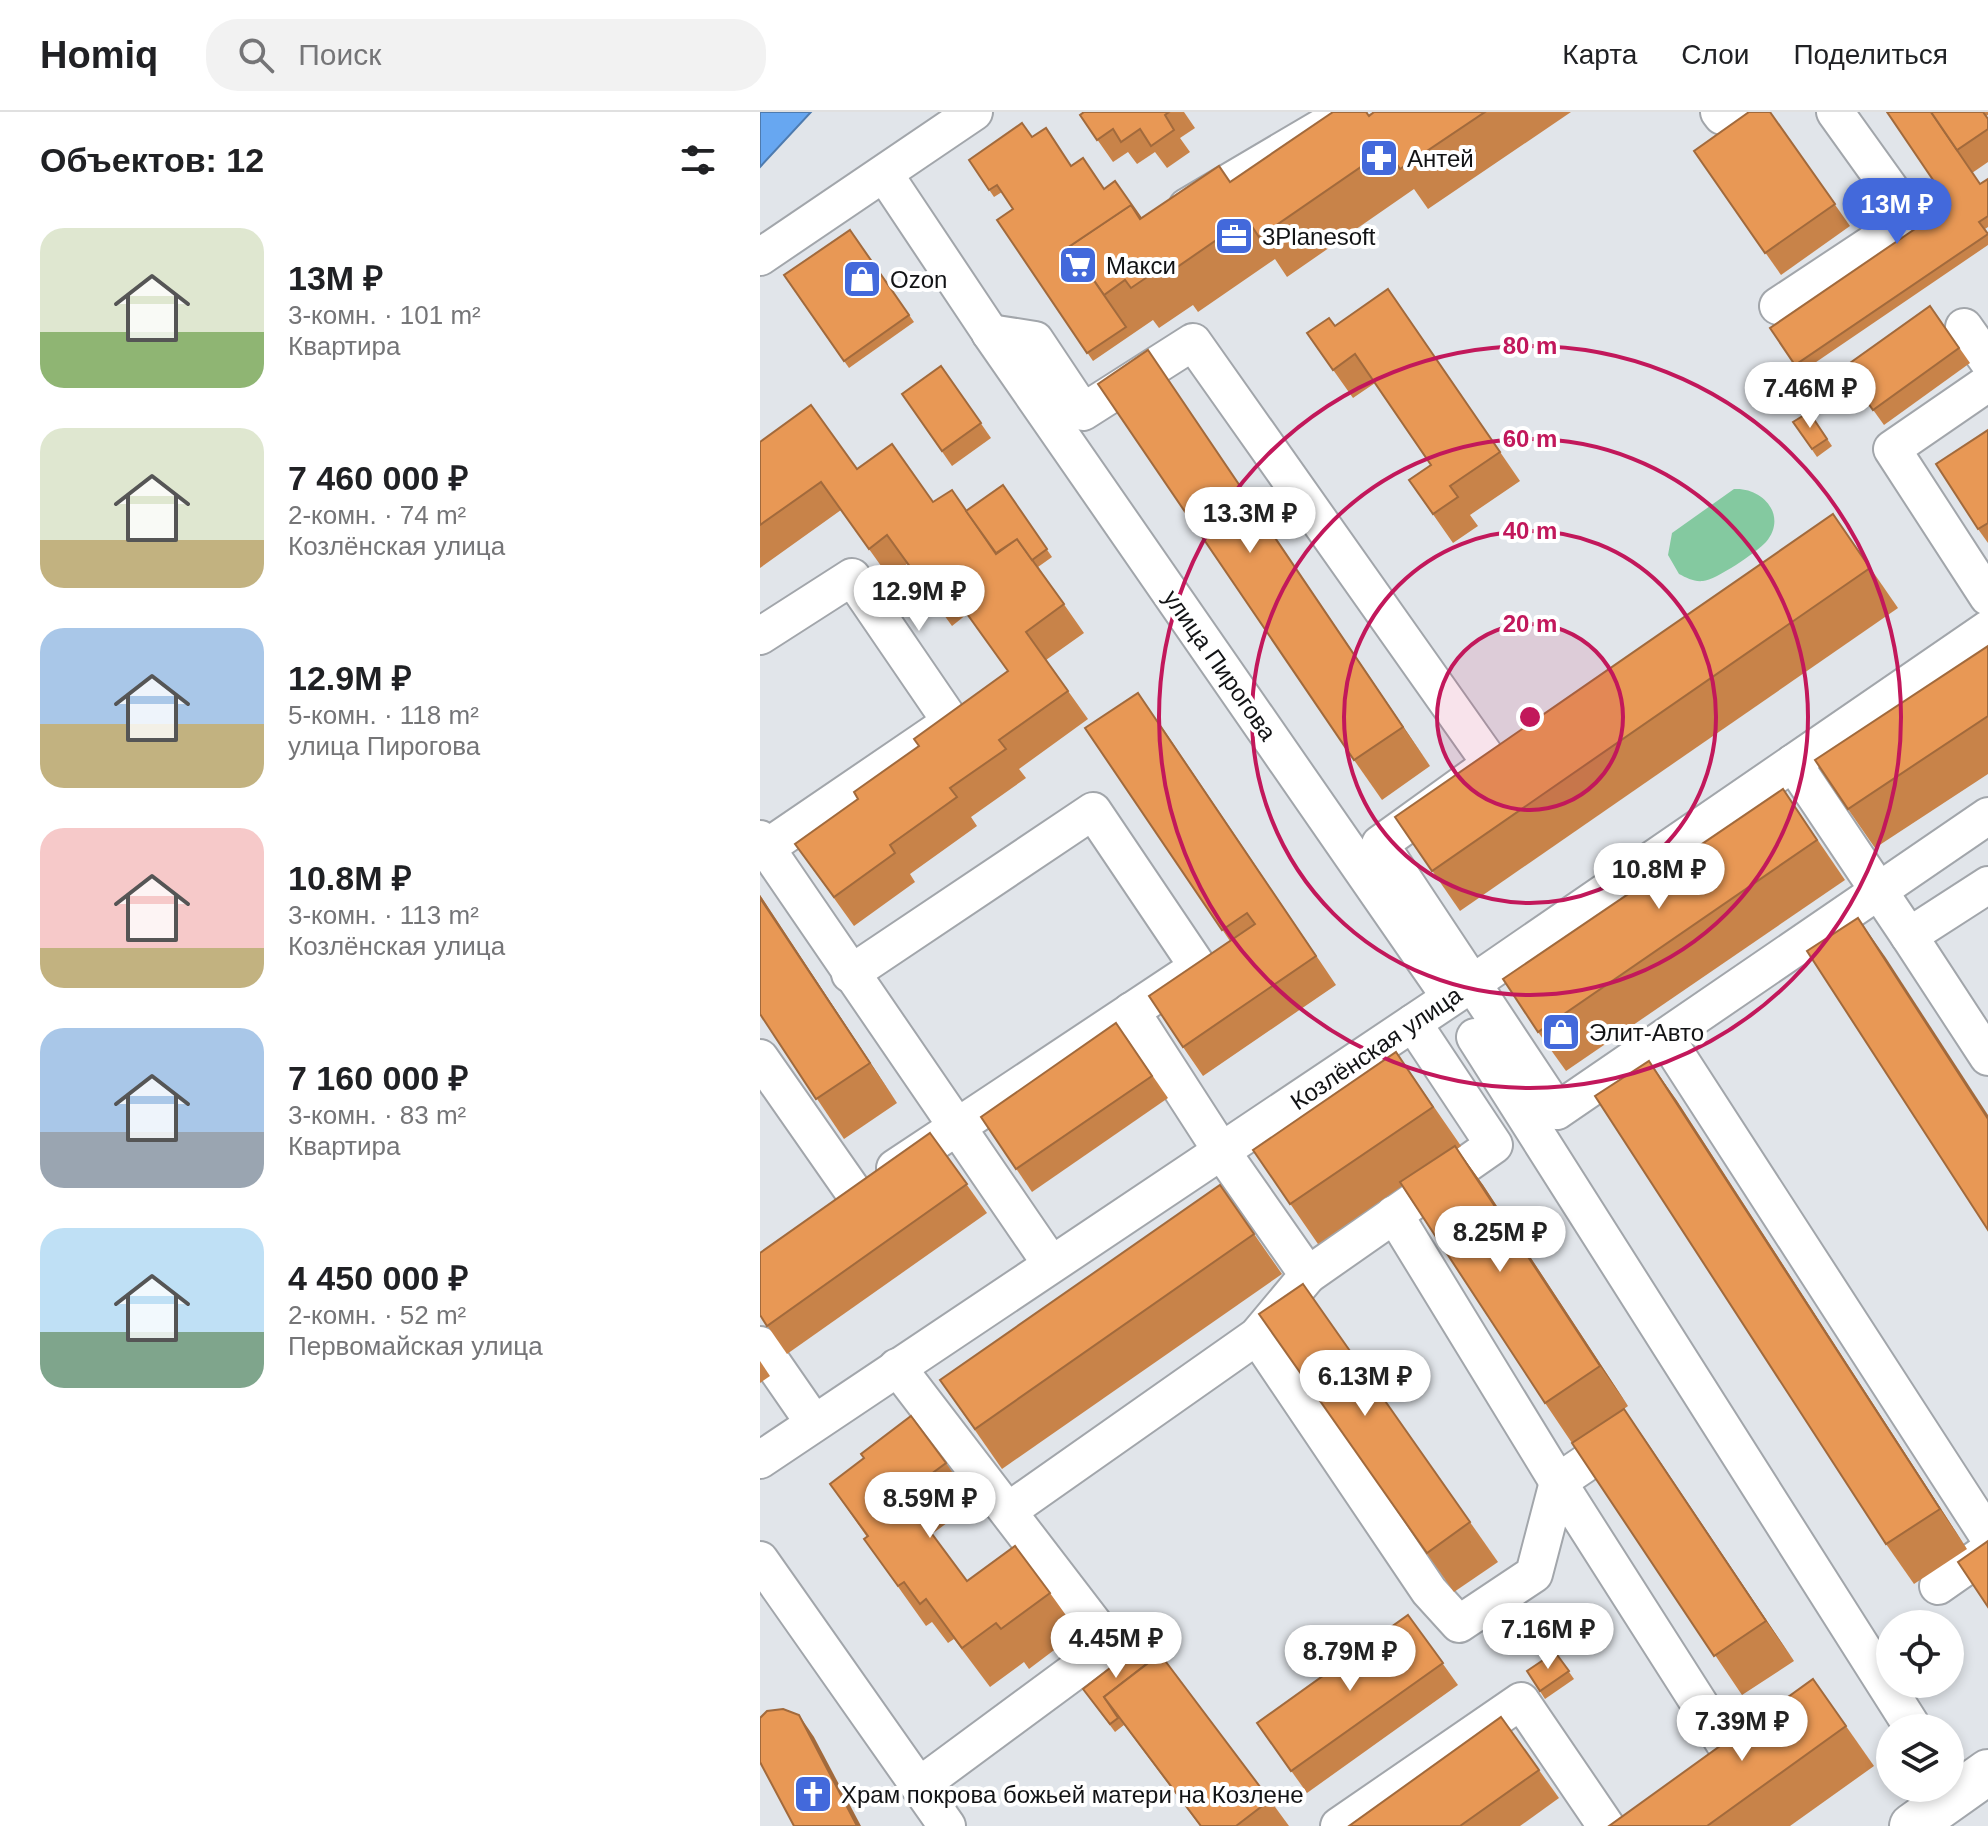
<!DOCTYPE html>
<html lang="ru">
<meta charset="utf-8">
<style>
:root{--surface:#fff;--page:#f2f2f2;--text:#202124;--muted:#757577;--line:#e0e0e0;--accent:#4369db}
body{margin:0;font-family:Helvetica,sans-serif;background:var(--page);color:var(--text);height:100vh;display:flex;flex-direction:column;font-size:30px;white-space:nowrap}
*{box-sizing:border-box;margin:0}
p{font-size:26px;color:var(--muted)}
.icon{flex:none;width:44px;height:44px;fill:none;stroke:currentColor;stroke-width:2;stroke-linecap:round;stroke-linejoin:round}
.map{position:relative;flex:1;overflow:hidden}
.details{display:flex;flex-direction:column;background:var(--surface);width:760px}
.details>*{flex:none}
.controls{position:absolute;left:1116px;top:1498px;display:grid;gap:16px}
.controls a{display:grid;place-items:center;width:88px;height:88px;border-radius:50%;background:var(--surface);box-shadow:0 4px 12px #0003;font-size:40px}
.price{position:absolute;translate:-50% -68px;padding:0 18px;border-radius:28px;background:#fff;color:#222;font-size:26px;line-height:52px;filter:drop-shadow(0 2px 4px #0008)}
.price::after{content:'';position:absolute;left:50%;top:48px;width:24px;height:18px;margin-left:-12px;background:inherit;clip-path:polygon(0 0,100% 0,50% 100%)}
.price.on{background:var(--accent);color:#fff}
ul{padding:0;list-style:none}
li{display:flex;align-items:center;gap:24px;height:200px;padding:0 40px}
li span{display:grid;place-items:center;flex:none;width:224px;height:160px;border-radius:24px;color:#555}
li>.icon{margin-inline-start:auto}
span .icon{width:96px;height:96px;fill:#fffc;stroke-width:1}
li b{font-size:34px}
h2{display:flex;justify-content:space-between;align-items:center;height:96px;padding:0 40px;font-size:34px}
header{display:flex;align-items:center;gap:48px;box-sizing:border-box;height:112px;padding:0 40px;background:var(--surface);border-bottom:2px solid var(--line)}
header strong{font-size:38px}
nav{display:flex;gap:44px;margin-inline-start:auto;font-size:28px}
.search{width:560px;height:72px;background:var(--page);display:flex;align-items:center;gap:20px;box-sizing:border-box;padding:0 28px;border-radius:32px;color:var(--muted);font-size:30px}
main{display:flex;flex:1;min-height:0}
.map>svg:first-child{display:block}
</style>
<header>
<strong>Homiq</strong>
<div class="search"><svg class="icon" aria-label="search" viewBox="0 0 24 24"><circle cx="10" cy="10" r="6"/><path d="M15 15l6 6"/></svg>Поиск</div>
<nav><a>Карта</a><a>Слои</a><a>Поделиться</a></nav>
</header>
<main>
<section class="details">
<h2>Объектов: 12<svg class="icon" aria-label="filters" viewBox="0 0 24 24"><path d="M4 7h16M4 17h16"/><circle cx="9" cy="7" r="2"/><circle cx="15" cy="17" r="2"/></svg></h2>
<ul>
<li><span style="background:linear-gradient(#dfe7d0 65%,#8fb573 0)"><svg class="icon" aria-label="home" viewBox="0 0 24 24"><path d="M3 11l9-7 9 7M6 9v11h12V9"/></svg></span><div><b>13M ₽</b><p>3-комн. · 101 m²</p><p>Квартира</p></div></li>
<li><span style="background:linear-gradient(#dfe7d0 70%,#c2b280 0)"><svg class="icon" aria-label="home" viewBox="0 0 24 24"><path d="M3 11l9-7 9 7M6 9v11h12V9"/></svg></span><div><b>7 460 000 ₽</b><p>2-комн. · 74 m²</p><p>Козлёнская улица</p></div></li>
<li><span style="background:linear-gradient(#a9c7e8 60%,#c2b280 0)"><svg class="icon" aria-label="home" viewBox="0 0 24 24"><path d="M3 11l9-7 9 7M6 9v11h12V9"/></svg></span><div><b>12.9M ₽</b><p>5-комн. · 118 m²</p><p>улица Пирогова</p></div></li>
<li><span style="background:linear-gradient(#f6c9c9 75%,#c2b280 0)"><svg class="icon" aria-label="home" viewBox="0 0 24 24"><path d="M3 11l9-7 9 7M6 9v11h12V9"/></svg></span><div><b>10.8M ₽</b><p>3-комн. · 113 m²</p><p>Козлёнская улица</p></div></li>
<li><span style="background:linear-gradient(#a9c7e8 65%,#9aa5b1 0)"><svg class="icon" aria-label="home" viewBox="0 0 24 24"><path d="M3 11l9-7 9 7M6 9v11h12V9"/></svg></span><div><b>7 160 000 ₽</b><p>3-комн. · 83 m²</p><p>Квартира</p></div></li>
<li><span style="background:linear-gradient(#bfe0f5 65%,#7fa58c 0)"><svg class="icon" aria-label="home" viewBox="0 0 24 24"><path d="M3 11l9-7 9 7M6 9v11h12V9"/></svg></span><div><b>4 450 000 ₽</b><p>2-комн. · 52 m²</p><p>Первомайская улица</p></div></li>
</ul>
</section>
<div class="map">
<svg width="1228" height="1714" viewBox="0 0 1228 1714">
<rect width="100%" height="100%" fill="#e1e5ea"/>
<path fill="#84c9a0" d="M 974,377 C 1003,375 1028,404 1006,430 C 997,440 956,468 943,469 C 934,470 927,466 919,462 L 908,443 L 912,421 Z"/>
<path fill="#67a7f1" stroke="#4e7baf" stroke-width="2" d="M 0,0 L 51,0 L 0,55 Z"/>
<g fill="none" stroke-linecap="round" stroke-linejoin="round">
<g stroke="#a2a6ab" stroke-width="40">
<g id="minor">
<path d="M 959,0 L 962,4 L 970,0"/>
<path d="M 125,63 L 227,216"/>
<path d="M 427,95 L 588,0"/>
<path d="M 0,145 L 214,0"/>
<path d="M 1018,194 L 1151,106 L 1075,0"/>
<path d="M 1204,215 L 1228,249"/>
<path d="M 230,221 L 275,228 L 323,300 L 433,230 L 731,652 L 620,732 L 797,999 L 1228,704"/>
<path d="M 230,221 L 690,885"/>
<path d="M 1228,271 L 1132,337 L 1228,485"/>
<path d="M 0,524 L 92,465 L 191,610 L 6,736"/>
<path d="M 1033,651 L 1149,824 L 1228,773"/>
<path d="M 0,727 L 291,1152"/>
<path d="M 1149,824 L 1228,945"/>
<path d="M 90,862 L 333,699 L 438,855 L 135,1056"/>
<path d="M 715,925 L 1153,1616"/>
<path d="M 906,926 L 1228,1424"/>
<path d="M 0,946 L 95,1082"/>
<path d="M 634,1102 L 798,1370 L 970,1640"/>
<path d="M 548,1163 L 734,1033 L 653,911"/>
<path d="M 497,1224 L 669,1479 L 699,1512 L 774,1462 L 798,1370 L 848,1336"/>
<path d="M 0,1233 L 54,1311"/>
<path d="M 137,1255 L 350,1533 L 159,1674"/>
<path d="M 0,1348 L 723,864 L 1228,517"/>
<path d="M 248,1399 L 497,1224 L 548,1163 L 462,1040 L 371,899"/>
<path d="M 0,1448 L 187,1714"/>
<path d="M 1178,1474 L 1228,1439"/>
<path d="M 579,1714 L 761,1589 L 846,1714"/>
</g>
</g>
<g stroke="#a2a6ab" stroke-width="48">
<path id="major" d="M 1152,1714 L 1228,1660"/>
</g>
<use href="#minor" stroke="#fff" stroke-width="36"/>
<use href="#major" stroke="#fff" stroke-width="44"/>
</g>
<g fill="#c88349">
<path d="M 324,0 L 424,0 L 435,16 L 420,26 L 430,40 L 407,56 L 395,40 L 377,52 L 368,40 L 353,50 L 320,3 Z"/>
<path d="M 614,0 L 811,0 L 668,97 L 654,77 L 527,165 L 515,147 L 438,200 L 433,193 L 399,216 L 393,208 L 333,249 L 237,108 L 253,97 L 242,80 L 234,85 L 209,48 L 272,25 L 344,77 L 381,106 L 470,70 Z"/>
<path d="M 1010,0 L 1090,114 L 1021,163 L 934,39 Z"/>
<path d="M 1127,0 L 1228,0 L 1228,3 L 1226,4 L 1228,7 L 1228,50 L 1212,61 L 1220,72 L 1228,67 L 1228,115 L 1225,117 L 1228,122 L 1228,133 L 1040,261 L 1010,216 L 1190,93 Z"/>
<path d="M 90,118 L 154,210 L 89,256 L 24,163 Z"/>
<path d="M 628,177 L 760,369 L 710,403 L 718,414 L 693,431 L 649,368 L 671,353 L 615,271 L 593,286 L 547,221 L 575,214 Z"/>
<path d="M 1170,194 L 1210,251 L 1124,313 L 1083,256 Z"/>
<path d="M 388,238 L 670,654 L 622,688 L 594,648 Z"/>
<path d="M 181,254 L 231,326 L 192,354 L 142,282 Z"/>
<path d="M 1049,300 L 1072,334 L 1057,345 L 1033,310 Z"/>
<path d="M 1228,318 L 1228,431 L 1218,417 Z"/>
<path d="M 0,330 L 97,357 L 173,390 L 209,403 L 243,373 L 292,445 L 278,455 L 324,521 L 286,548 L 328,607 L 259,657 L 266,666 L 211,705 L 217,714 L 150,762 L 155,770 L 94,814 L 35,732 L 98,687 L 158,634 L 248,559 L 207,502 L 192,514 L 147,452 L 129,465 L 81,398 L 0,456 Z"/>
<path d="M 1073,402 L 1138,496 L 700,799 L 635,705 Z"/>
<path d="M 1228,534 L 1228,662 L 1115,736 L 1088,697 Z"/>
<path d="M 398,609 L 576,873 L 443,964 L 423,935 L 470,829 L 325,616 Z"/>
<path d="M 1023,677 L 1085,768 L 806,959 L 778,920 Z"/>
<path d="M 0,783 L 137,991 L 84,1027 L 0,902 Z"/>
<path d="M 356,911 L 408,986 L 272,1080 L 221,1005 Z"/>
<path d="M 636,940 L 701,1034 L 697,1037 L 723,1073 L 868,1294 L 864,1297 L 1034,1549 L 982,1583 L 785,1291 L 642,1074 L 558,1132 L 493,1038 Z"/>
<path d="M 889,949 L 917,989 L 1207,1437 L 1154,1472 L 1126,1432 Z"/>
<path d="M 170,1021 L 227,1101 L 27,1242 L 0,1203 Z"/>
<path d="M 460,1073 L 522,1162 L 242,1357 L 180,1268 Z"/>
<path d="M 543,1172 L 738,1450 L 694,1480 L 499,1202 Z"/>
<path d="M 0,1249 L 10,1264 L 0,1271 Z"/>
<path d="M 186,1351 L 214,1391 L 172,1422 L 207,1469 L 290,1481 L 318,1520 L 269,1557 L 264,1550 L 230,1575 L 194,1527 L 188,1531 L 172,1510 L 166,1514 L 104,1427 L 107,1425 L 70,1372 Z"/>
<path d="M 648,1503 L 698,1573 L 547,1681 L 497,1611 Z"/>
<path d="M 795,1540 L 814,1567 L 785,1587 L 767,1559 Z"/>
<path d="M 393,1547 L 510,1688 L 529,1714 L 440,1714 L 364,1613 L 355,1620 L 323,1577 Z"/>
<path d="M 1053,1567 L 1114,1654 L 1030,1714 L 849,1714 Z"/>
<path d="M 741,1605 L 799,1686 L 760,1714 L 589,1714 Z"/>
</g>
<g fill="#a26a3c">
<path d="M 388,238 L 415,278 L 670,654 L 643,615 Z"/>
<path d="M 0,783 L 137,991 L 110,951 L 0,786 Z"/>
<path d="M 1098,806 L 1126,846 L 1228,1003 L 1228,1007 Z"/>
<path d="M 889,949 L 917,989 L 1207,1437 L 1180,1397 Z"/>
<path d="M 695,1034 L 723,1073 L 868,1294 L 840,1254 Z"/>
<path d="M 864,1297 L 891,1336 L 1034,1549 L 1006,1509 Z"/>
<path d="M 39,1603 L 54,1625 L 101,1714 L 97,1714 Z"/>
</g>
<g fill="#e89855" stroke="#a26a3c" stroke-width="2">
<path d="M 324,0 L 409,0 L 405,3 L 414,18 L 391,34 L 380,17 L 361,30 L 353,17 L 337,28 L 320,3 Z"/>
<path d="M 573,0 L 606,0 L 609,4 L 614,0 L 725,0 L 640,57 L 627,37 L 499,125 L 487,107 L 410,160 L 405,153 L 371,176 L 365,168 L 344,183 L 310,134 L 371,93 L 380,107 L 459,54 L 470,70 Z"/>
<path d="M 989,0 L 1010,0 L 1075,92 L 1005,141 L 934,39 Z"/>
<path d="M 1127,0 L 1171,0 L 1220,72 L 1228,67 L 1228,104 L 1219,110 L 1228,122 L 1035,253 L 1010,216 L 1190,93 Z"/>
<path d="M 1171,0 L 1223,0 L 1228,7 L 1228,17 L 1197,38 Z"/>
<path d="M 262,11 L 272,25 L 286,16 L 311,54 L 323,46 L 344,77 L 355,69 L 381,106 L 371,93 L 310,134 L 366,215 L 327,241 L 237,108 L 253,97 L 237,73 L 229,78 L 209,48 Z"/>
<path d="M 90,118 L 149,203 L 84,249 L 24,163 Z"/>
<path d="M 628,177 L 740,340 L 690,374 L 698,385 L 673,402 L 649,368 L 671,353 L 595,242 L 573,258 L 547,221 L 569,206 L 575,214 Z"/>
<path d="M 1170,194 L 1199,236 L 1113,298 L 1083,256 Z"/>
<path d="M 388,238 L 643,615 L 594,648 L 338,272 Z"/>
<path d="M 181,254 L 221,311 L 182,339 L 142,282 Z"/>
<path d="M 51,293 L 97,357 L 132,332 L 173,390 L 192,378 L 236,442 L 257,427 L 304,492 L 266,520 L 308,579 L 239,628 L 246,637 L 190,676 L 197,685 L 130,733 L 135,741 L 74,785 L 35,732 L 98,687 L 94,680 L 159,634 L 154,627 L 248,559 L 187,474 L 172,485 L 127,423 L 109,437 L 61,370 L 0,413 L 0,330 Z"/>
<path d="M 1049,300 L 1067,327 L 1052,337 L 1033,310 Z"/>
<path d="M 1228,318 L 1228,411 L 1218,417 L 1176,352 Z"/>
<path d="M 243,373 L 287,437 L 272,448 L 257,427 L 236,441 L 206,399 Z"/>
<path d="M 1073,402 L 1110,456 L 672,759 L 635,705 Z"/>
<path d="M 1228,534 L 1228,604 L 1088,697 L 1055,648 Z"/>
<path d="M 378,581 L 556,844 L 423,935 L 389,884 L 495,812 L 487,801 L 462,818 L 325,616 Z"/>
<path d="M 1023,677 L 1057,728 L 778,920 L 743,867 Z"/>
<path d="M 0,786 L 110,951 L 56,987 L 0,902 Z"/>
<path d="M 1098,806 L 1228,1007 L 1228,1118 L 1047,839 Z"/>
<path d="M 356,911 L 392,964 L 256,1057 L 221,1005 Z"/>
<path d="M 636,940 L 673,995 L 530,1092 L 493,1038 Z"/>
<path d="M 889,949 L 1180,1397 L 1126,1432 L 835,984 Z"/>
<path d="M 170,1021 L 207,1072 L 7,1214 L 0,1203 L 0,1141 Z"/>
<path d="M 695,1034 L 840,1254 L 785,1291 L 640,1070 Z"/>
<path d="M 460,1073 L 494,1122 L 215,1317 L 180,1268 Z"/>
<path d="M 543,1172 L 710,1410 L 667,1441 L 499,1202 Z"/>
<path d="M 864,1297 L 1006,1509 L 954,1544 L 812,1331 Z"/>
<path d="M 151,1304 L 186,1351 L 136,1388 L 142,1396 L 149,1391 L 207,1469 L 255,1434 L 290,1481 L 241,1517 L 236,1511 L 202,1536 L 166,1487 L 160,1492 L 144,1470 L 138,1474 L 104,1427 L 108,1424 L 70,1372 L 104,1346 L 101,1342 Z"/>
<path d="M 1228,1429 L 1228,1495 L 1198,1450 Z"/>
<path d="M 648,1503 L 683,1551 L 531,1659 L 497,1611 Z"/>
<path d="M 381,1532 L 393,1547 L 344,1585 L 358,1606 L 350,1612 L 323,1577 Z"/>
<path d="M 795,1540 L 809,1559 L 780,1579 L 767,1559 Z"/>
<path d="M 400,1542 L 510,1688 L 476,1714 L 441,1714 L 344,1585 Z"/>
<path d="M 1053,1567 L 1086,1614 L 947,1714 L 849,1714 Z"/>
<path d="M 23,1597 L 39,1603 L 97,1714 L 34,1714 L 0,1650 L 0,1606 L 7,1599 Z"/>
<path d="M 741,1605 L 779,1658 L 700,1714 L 589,1714 Z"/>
</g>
<circle cx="770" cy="605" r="93" fill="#c2185b" fill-opacity=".12"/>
<g fill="none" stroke="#c2185b" stroke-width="4">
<circle cx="770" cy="605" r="93"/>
<circle cx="770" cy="605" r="186"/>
<circle cx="770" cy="605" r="278"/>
<circle cx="770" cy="605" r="371"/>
</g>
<defs>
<g id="pharmacy-square" transform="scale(2)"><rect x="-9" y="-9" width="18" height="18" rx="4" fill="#4369db" stroke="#fff"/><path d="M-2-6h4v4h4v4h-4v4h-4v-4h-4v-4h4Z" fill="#fff"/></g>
<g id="office-square" transform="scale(2)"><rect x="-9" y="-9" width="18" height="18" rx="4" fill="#4369db" stroke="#fff"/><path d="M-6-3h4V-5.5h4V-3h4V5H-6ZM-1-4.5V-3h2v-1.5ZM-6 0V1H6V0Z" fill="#fff"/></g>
<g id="supermarket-square" transform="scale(2)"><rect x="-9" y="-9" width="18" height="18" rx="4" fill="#4369db" stroke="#fff"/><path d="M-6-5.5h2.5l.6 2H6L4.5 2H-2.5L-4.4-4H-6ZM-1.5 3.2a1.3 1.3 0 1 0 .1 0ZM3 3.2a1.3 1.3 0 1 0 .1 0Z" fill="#fff"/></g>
<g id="shop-square" transform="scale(2)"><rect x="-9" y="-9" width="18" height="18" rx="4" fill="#4369db" stroke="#fff"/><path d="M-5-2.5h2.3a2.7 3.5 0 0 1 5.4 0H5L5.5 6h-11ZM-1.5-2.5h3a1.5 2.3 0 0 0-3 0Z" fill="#fff"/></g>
<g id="church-square" transform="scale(2)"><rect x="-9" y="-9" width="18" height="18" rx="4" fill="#4369db" stroke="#fff"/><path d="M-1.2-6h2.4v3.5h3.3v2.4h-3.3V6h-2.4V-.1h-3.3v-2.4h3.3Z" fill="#fff"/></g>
</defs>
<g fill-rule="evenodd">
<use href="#pharmacy-square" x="619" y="46"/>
<use href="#office-square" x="474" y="124"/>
<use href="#supermarket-square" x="318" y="153"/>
<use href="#shop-square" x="102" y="167"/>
<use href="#shop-square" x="801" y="920"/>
<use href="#church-square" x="53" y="1682"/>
</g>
<g text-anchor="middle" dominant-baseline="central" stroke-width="8" stroke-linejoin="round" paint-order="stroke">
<g font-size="24" fill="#121315" stroke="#fff" text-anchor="start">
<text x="647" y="46">Антей</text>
<text x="502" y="124">3Planesoft</text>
<text x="346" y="153">Макси</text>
<text x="130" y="167">Ozon</text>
<text x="829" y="920">Элит-Авто</text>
<text x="81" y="1682">Храм покрова божьей матери на Козлене</text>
</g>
<g font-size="24" fill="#121315" stroke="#fff">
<text transform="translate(460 553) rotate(55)">улица Пирогова</text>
<text transform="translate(616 936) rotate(-34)">Козлёнская улица</text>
</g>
</g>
<circle cx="770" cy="605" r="12" fill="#c2185b" stroke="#fff" stroke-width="4"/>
<g font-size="24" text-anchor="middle" font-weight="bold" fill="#c2185b" stroke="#fff" stroke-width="8" stroke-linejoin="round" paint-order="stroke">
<text x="770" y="242">80 m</text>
<text x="770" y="335">60 m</text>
<text x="770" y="427">40 m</text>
<text x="770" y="520">20 m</text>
</g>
</svg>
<div class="controls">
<a><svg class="icon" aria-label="locate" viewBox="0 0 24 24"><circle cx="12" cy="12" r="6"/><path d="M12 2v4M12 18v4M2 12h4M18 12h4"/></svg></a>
<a><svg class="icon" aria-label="layers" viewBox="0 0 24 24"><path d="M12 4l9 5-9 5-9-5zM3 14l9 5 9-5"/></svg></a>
</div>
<b class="price on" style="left:1137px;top:134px">13M ₽</b>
<b class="price" style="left:1050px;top:318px">7.46M ₽</b>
<b class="price" style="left:490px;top:443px">13.3M ₽</b>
<b class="price" style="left:159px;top:521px">12.9M ₽</b>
<b class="price" style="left:899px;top:799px">10.8M ₽</b>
<b class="price" style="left:740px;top:1162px">8.25M ₽</b>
<b class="price" style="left:605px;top:1306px">6.13M ₽</b>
<b class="price" style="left:170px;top:1428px">8.59M ₽</b>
<b class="price" style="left:788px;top:1559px">7.16M ₽</b>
<b class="price" style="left:356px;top:1568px">4.45M ₽</b>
<b class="price" style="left:590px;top:1581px">8.79M ₽</b>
<b class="price" style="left:982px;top:1651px">7.39M ₽</b>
</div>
</main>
